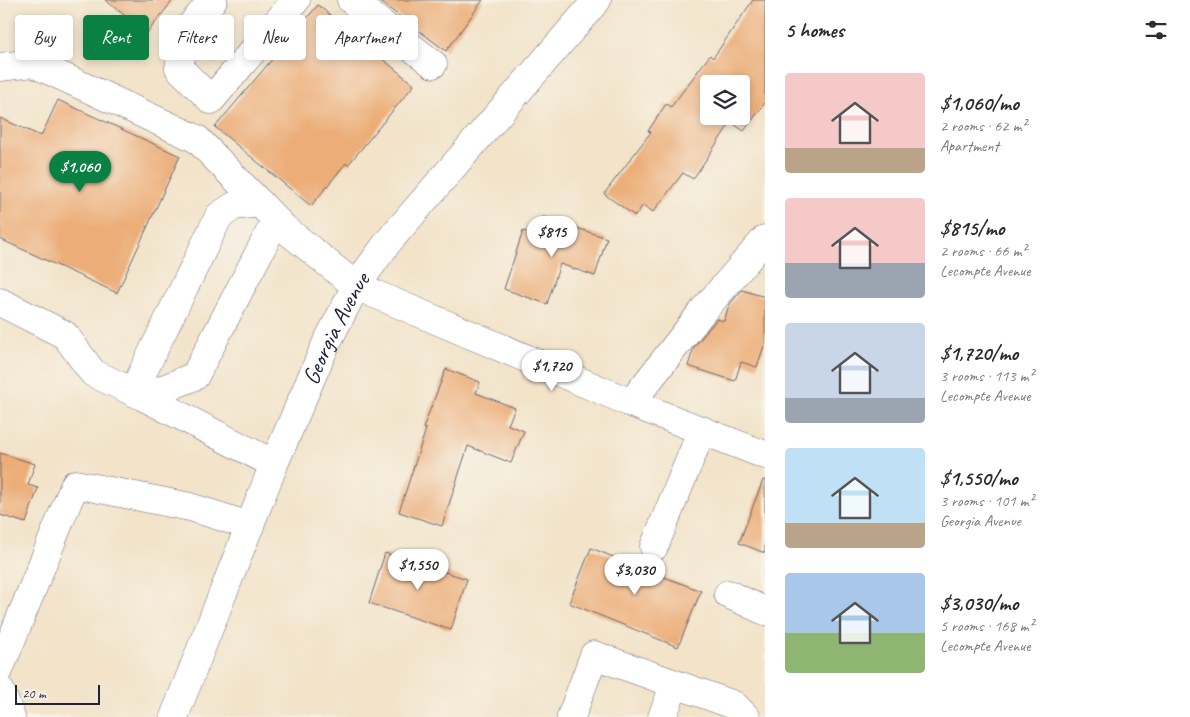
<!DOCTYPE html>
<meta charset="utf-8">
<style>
:root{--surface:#fff;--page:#f7f7f7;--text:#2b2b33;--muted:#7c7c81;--accent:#0b8043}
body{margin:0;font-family:Caveat,sans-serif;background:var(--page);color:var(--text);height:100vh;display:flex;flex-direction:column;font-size:19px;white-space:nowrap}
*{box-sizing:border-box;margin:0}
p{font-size:16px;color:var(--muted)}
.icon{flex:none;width:28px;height:28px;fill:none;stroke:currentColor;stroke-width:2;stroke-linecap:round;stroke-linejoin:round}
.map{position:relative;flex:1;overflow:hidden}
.side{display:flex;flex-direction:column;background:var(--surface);width:425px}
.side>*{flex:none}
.top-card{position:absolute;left:15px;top:15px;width:475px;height:45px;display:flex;gap:10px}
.controls{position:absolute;left:700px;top:75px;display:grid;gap:10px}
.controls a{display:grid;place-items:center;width:50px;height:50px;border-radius:5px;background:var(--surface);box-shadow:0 2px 8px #0003;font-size:25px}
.scale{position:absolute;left:15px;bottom:12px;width:85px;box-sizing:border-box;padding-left:5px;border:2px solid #22223b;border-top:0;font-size:14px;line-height:18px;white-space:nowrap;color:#22223b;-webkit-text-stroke:4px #f7f3e8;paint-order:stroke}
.price{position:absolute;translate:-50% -42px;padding:0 11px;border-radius:18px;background:#fff;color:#222;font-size:16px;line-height:32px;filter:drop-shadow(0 1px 2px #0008)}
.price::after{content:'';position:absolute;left:50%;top:30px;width:15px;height:11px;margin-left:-8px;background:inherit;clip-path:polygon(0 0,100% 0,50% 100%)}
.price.current{background:var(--accent);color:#fff}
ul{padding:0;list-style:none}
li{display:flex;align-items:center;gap:15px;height:125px;padding:0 20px}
li span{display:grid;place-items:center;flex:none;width:140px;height:100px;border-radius:5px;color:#555}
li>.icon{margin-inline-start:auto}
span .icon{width:60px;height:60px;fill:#fffc;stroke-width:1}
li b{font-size:21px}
h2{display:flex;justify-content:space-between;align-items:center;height:60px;padding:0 20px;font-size:21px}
.pill{padding:0 18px;border-radius:5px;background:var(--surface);box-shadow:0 2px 8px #0003;font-size:18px;line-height:45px}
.pill.current{background:var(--accent);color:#fff}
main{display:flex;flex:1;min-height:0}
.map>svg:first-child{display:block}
</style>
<main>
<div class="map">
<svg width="765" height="717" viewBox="0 0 765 717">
<rect width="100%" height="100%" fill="#f7f3e8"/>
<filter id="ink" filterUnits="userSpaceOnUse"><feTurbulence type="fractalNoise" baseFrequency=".02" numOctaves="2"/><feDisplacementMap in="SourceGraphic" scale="10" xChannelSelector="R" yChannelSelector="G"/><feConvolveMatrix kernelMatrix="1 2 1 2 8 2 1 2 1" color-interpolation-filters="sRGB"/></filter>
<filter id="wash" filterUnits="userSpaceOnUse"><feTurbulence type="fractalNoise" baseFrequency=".0096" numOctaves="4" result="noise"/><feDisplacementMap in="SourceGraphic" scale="20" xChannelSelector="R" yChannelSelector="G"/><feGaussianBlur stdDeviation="1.12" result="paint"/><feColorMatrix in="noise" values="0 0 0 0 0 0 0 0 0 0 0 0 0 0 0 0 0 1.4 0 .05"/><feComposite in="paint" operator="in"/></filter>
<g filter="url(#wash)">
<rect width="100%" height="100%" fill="#f2e3c9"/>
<g id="blocks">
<g fill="#ecad78" fill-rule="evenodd">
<path d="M 105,0 L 173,0 L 147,33 Z"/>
<path d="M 378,0 L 483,0 L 446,51 Z"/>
<path d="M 753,0 L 765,0 L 765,103 L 744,131 L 731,122 L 693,179 L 683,173 L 653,212 L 643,205 L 635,216 L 604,194 L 651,132 L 648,131 L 666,104 L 671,107 L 710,55 L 713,58 ZM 709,84 L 741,84 L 741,116 L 709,116 Z"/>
<path d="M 318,5 L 414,85 L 348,165 L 346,163 L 311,206 L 215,127 Z"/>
<path d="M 58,100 L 180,156 L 117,293 L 0,239 L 0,118 L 41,136 Z"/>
<path d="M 543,217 L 607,238 L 595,276 L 560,264 L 547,304 L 504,289 L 523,231 L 537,235 Z"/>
<path d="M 742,290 L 765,297 L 765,343 L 757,367 L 741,362 L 735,381 L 688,366 L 694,347 L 717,319 L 724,321 L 729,305 Z"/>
<path d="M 446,369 L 480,382 L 476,393 L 515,408 L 508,425 L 524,431 L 511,463 L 468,446 L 442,526 L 399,512 L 426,429 L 423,428 Z"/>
<path d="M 0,453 L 35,464 L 28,485 L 38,488 L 26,523 L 0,515 Z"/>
<path d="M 763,480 L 765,480 L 765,553 L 739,543 Z"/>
<path d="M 591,548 L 633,565 L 636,556 L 662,566 L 659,575 L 701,591 L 678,647 L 569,603 Z"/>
<path d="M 385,553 L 467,579 L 451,630 L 369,603 Z"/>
</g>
</g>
</g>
<g filter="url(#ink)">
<use href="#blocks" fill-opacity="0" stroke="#6b666d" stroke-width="1"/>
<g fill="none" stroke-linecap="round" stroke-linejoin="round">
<g stroke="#6b666d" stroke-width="29">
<g id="minor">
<path d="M 213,0 L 186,31 L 179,68 L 211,100 L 296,0"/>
<path d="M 351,0 L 433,64"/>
<path d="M 0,67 L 33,63 L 197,139 L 284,228 L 356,286 L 631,403 L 765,455"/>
<path d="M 0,302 L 65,335 L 93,373 L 144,397 L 274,464"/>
<path d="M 133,392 L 219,216 L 234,206 L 260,203"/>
<path d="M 144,397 L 195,376 L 276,220"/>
<path d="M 631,403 L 702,312 L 765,239"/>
<path d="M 654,547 L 702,430"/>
<path d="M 728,594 L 765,611"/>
<path d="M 0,668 L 75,484 L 190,507 L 250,526"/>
<path d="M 0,690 L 11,717"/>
<path d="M 571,717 L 594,655 L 734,705 L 746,717"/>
<path d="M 662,717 L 675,684"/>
</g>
</g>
<g stroke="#6b666d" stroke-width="29">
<g id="major">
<path id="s1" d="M 174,717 L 274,464 L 326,344 L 356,286 L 388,242 L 597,0"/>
</g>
</g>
<use href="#minor" stroke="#fff" stroke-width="28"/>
<use href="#major" stroke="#fff" stroke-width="28"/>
</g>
</g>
<g text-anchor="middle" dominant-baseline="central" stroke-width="5" stroke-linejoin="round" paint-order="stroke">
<g font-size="24" fill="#22223b" stroke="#f7f3e8">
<text stroke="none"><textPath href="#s1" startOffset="421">Georgia Avenue</textPath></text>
</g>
</g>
</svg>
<div class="controls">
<a><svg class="icon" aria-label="layers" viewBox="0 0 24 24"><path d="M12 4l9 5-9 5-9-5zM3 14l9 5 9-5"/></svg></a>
</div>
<div class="scale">20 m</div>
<b class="price current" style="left:80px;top:193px">$1,060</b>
<b class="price" style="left:552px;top:258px">$815</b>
<b class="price" style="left:552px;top:392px">$1,720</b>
<b class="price" style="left:418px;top:591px">$1,550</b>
<b class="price" style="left:635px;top:596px">$3,030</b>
<div class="top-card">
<a class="pill">Buy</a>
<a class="pill current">Rent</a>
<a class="pill">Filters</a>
<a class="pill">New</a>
<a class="pill">Apartment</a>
</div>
</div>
<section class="side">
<h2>5 homes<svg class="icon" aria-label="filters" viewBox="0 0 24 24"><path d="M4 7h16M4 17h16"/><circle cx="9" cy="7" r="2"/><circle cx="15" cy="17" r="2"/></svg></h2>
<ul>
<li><span style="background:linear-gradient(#f6c9c9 75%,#b9a48a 0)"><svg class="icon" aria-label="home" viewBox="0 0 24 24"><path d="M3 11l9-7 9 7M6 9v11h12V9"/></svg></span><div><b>$1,060/mo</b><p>2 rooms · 62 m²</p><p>Apartment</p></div></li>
<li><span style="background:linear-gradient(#f6c9c9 65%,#9aa5b1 0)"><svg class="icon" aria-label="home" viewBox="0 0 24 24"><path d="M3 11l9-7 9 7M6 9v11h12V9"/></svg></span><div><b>$815/mo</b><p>2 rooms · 66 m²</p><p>Lecompte Avenue</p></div></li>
<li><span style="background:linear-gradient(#c9d6e8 75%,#9aa5b1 0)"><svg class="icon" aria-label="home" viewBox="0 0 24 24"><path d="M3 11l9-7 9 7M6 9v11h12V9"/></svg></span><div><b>$1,720/mo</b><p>3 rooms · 113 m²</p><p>Lecompte Avenue</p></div></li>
<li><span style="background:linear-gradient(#bfe0f5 75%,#b9a48a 0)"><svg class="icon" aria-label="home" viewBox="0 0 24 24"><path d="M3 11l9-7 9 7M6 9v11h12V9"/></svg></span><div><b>$1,550/mo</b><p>3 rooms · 101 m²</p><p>Georgia Avenue</p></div></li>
<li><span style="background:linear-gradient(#a9c7e8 60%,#8fb573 0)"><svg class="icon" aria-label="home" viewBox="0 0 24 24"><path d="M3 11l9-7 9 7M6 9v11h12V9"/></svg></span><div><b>$3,030/mo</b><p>5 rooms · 168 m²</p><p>Lecompte Avenue</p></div></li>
</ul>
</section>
</main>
